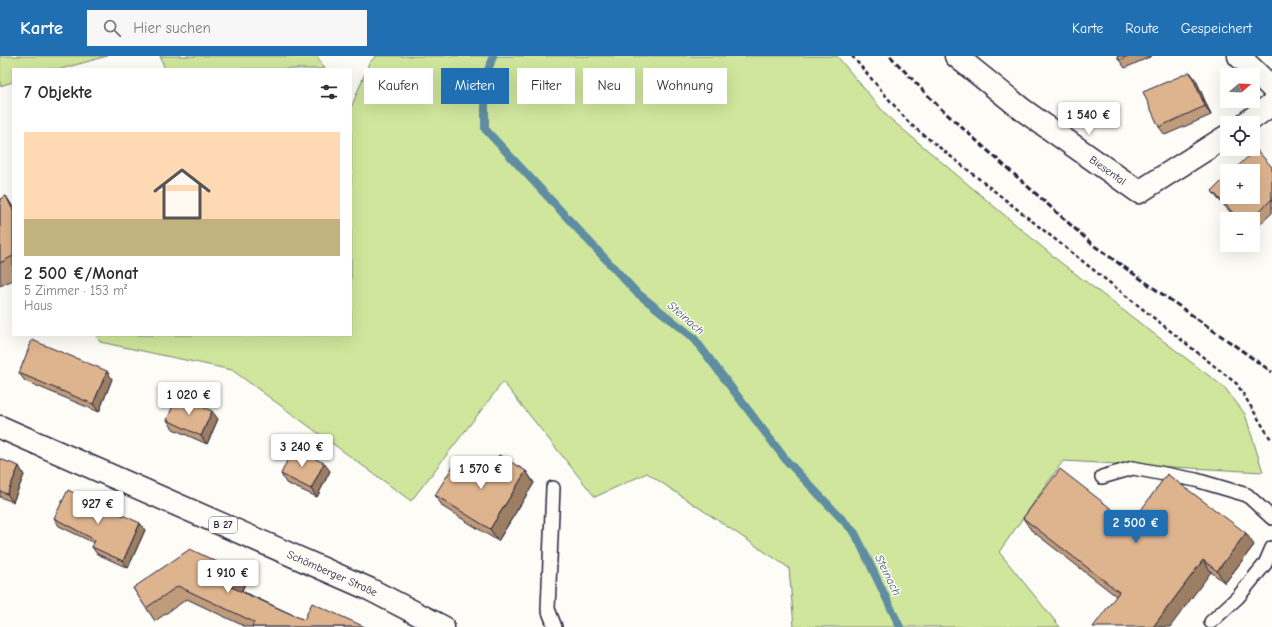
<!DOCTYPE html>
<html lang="de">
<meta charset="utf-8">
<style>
:root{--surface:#fff;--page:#f7f7f7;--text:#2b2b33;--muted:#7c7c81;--accent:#1f6fb2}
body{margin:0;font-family:"Comic Neue",sans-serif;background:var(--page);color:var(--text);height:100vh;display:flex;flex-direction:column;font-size:15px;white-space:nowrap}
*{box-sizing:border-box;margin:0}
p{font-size:13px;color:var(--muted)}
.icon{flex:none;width:22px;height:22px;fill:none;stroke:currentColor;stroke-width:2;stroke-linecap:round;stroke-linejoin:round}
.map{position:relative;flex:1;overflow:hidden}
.details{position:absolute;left:12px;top:12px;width:340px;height:268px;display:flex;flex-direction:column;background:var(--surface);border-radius:0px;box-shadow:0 4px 16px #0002}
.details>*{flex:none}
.top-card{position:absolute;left:364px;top:12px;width:380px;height:36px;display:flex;gap:8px}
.needle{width:26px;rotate:71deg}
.controls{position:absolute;left:1220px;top:12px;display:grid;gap:8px}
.controls a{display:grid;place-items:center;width:40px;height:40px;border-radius:0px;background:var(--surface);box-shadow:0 4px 16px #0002;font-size:20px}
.price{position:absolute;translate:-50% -34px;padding:0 9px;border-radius:4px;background:#fff;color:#222;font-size:13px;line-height:26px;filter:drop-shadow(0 1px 2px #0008)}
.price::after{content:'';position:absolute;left:50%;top:24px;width:12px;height:9px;margin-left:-6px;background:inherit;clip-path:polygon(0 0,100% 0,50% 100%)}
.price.selected{background:var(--accent);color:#fff}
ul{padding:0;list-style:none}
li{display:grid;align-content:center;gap:8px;height:212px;padding:0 12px}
li span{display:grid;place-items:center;height:124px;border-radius:0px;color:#555}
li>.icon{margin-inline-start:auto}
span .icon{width:72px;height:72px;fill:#fffc;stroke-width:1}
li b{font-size:17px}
h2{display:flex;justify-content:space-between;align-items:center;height:48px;padding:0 12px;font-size:17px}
.chip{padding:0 14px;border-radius:0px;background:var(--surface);box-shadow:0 4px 16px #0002;font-size:14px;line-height:36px}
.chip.selected{background:var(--accent);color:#fff}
header{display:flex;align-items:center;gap:24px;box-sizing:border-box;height:56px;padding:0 20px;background:var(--accent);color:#fff}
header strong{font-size:19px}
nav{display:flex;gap:22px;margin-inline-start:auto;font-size:14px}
.search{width:280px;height:36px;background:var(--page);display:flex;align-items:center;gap:10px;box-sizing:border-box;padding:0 14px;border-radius:0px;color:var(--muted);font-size:15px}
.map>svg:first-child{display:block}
</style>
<header>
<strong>Karte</strong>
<div class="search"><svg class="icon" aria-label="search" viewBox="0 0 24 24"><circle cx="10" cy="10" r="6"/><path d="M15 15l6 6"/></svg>Hier suchen</div>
<nav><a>Karte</a><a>Route</a><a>Gespeichert</a></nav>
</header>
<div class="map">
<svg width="1272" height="571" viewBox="0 0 1272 571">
<rect width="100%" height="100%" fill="#fdfcf7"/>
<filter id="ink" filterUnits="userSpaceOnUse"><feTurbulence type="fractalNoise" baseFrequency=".025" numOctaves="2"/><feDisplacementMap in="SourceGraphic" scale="8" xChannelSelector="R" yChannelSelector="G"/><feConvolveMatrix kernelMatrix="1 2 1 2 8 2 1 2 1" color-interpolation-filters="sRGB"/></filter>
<g filter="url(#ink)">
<g fill="#cfe69c" stroke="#78846c">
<path d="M 0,0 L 107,0 L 61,13 L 13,13 L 13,26 L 0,30 Z"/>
<path d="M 160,0 L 317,0 L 325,13 L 165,13 Z"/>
<path d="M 376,0 L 837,0 L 887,60 L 1060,206 L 1225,332 L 1245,358 L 1263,416 L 1063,405 L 999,496 L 1060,571 L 794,571 L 789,512 L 647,417 L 595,441 L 503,326 L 411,445 L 232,314 L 100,286 L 96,279 L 351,279 L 351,52 L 369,7 Z"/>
</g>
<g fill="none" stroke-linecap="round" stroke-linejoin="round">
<path stroke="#5f8da1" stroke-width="8" d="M 493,0 L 485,23 L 485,73 L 636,236 L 693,281 L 786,404 L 855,477 L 900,571"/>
<g stroke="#22223b" stroke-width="16">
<g id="service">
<path d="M 1102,421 L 1133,412 L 1196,424 L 1247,439 L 1272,462"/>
<path d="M 553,432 L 548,553 L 555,571"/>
<path d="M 1211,566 L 1238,541 L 1265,508 L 1272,492"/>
</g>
</g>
<g stroke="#22223b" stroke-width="25">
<g id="minor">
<path id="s1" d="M 956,0 L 1023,54 L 1139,136 L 1227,80"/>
<path d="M 1239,0 L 1272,32"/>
<path d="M 1246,67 L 1272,48"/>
</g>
</g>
<g stroke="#22223b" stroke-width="25">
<g id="primary">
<path id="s2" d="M 0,371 L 369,533 L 443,571"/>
</g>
</g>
<path stroke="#22223b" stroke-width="2.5" stroke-dasharray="4 3" stroke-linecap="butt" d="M 852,0 L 910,68 L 1237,328 L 1272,385"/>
<use href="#service" stroke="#fdfcf7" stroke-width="13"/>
<use href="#minor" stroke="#fdfcf7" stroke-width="22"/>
<use href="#primary" stroke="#fdfcf7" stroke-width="22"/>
<path stroke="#22223b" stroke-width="3" stroke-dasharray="6 3" stroke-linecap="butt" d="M 890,0 L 939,51 L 1093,189 L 1272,316"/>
</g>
<g fill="#bf9b7b" stroke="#22223b">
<path d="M 1117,0 L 1152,0 L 1125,12 L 1119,4 Z"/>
<path d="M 1196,24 L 1211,59 L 1165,79 L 1159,71 Z"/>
<path d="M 1272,111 L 1272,157 L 1253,175 L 1253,163 L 1237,163 L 1218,143 L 1212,135 Z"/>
<path d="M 0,143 L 13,151 L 13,224 L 0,230 Z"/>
<path d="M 19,317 L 112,323 L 99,356 L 25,325 Z"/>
<path d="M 218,363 L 207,388 L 173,373 L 167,364 Z"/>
<path d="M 0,403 L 24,419 L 13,446 L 0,441 Z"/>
<path d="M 330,415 L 317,441 L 286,427 L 281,418 Z"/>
<path d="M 526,415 L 534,427 L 498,485 L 443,451 L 435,439 Z"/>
<path d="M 108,454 L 145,474 L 128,512 L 97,498 L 92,491 L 94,487 L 59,470 L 54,462 Z"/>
<path d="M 1023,462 L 1131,468 L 1254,489 L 1225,527 L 1211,516 L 1116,540 L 1031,474 Z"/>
<path d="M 236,515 L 245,527 L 242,535 L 304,564 L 365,571 L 246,571 L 187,543 L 155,565 L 133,532 Z"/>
</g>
<g fill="#9b7e64" stroke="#22223b">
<path d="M 1190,16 L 1196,24 L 1211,59 L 1205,50 Z"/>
<path d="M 6,140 L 13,151 L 13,154 Z"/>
<path d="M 107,315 L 112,323 L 99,356 L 93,348 Z"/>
<path d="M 212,355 L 218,363 L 207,388 L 201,380 Z"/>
<path d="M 324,407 L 330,415 L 317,441 L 311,433 Z"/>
<path d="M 19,410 L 24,419 L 13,446 L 7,438 Z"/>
<path d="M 526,415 L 534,427 L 498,485 L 490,473 Z"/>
<path d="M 140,467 L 145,474 L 128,512 L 123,505 Z"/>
<path d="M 1246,477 L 1254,489 L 1225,527 L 1217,515 Z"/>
<path d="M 1203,504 L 1211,516 L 1170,571 L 1153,571 Z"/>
<path d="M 236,515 L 245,527 L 238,542 L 229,530 Z"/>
</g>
<g fill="#deb48f" stroke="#22223b">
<path d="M 1117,0 L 1128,0 L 1119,4 Z"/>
<path d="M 1190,16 L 1205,50 L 1159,71 L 1143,36 Z"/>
<path d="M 1256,93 L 1272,111 L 1272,143 L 1251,163 L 1239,163 L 1212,135 L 1227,120 L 1227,141 L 1253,141 L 1253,115 L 1233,115 Z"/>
<path d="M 6,140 L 13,154 L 13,200 L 0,207 L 0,143 Z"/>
<path d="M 32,284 L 107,315 L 93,348 L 19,317 Z"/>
<path d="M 177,340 L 212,355 L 201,380 L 167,364 Z"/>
<path d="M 293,392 L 324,407 L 311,433 L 281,418 Z"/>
<path d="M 499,399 L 526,415 L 490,473 L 435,439 L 455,407 L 483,424 Z"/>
<path d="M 0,403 L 19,410 L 7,438 L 0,435 Z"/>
<path d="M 1060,413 L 1131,468 L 1167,418 L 1246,477 L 1217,515 L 1203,504 L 1153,571 L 1093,571 L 1119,536 L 1023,462 Z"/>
<path d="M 68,434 L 108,454 L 109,453 L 140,467 L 123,505 L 92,491 L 95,484 L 54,462 Z"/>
<path d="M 190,493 L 236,515 L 229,530 L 304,564 L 312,547 L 365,571 L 252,571 L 254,566 L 178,530 L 146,552 L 133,532 Z"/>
</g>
</g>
<g text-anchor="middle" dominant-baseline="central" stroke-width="3" stroke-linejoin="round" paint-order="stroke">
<rect fill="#fdfcf7" stroke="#646373" stroke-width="1" x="209" y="461" width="28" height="16" rx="3"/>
<g font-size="10" font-weight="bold" fill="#22223b">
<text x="223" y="469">B 27</text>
</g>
<g font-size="11" fill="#22223b" stroke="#fdfcf7">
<text stroke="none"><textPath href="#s1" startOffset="190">Biesental</textPath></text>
<text stroke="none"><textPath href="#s2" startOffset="363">Schömberger Straße</textPath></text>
</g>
<g font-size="12" font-style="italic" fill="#40586e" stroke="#fdfcf7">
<text transform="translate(686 262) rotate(41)">Steinach</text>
<text transform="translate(888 519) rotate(64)">Steinach</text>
</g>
</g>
</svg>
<div class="controls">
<a><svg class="needle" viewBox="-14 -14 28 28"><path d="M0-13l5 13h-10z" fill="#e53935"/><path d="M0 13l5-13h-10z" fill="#7c7c81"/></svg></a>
<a><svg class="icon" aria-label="locate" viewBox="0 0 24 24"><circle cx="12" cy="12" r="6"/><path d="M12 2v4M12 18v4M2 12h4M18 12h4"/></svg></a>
<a>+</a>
<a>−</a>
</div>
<b class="price" style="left:1089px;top:80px">1 540 €</b>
<b class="price" style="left:189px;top:360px">1 020 €</b>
<b class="price" style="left:302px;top:412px">3 240 €</b>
<b class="price" style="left:481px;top:434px">1 570 €</b>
<b class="price" style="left:98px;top:469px">927 €</b>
<b class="price selected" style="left:1136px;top:488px">2 500 €</b>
<b class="price" style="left:228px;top:538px">1 910 €</b>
<div class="top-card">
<a class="chip">Kaufen</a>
<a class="chip selected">Mieten</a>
<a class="chip">Filter</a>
<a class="chip">Neu</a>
<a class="chip">Wohnung</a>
</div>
<section class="details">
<h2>7 Objekte<svg class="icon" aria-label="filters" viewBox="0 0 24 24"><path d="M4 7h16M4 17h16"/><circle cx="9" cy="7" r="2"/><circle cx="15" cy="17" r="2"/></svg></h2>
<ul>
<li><span style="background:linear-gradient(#ffd9b3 70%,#c2b280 0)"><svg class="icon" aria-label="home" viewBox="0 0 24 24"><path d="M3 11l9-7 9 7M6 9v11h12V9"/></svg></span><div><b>2 500 €/Monat</b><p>5 Zimmer · 153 m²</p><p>Haus</p></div></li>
</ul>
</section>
</div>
